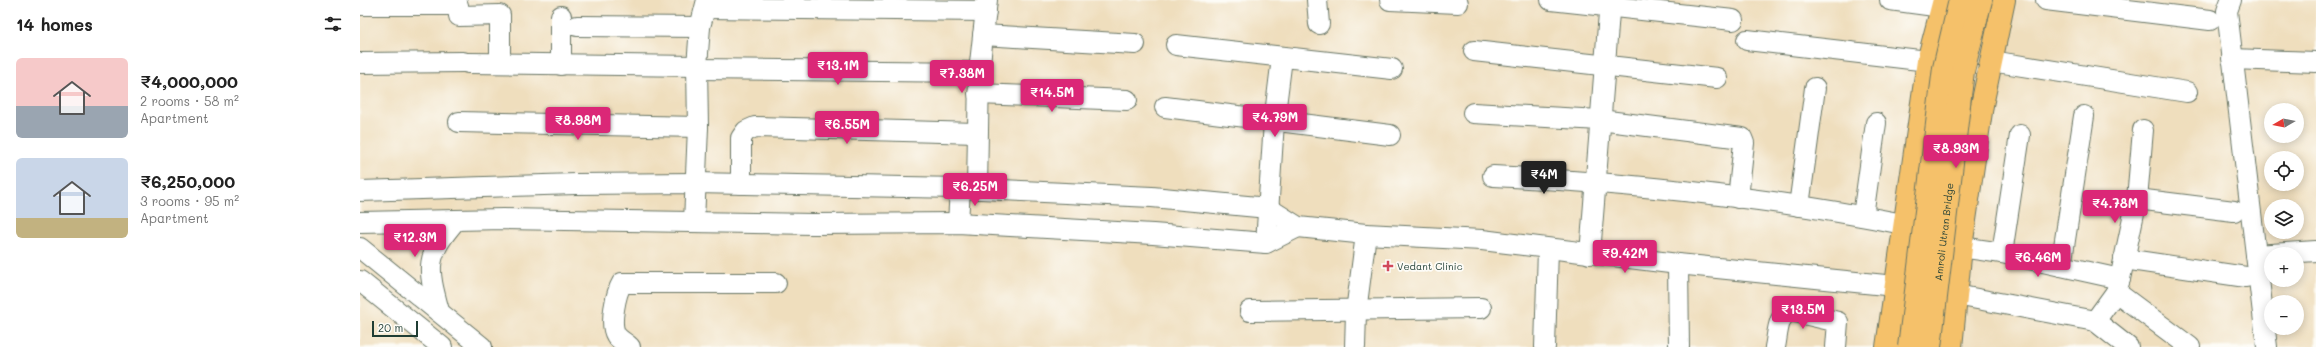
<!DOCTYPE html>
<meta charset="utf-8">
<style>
:root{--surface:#fff;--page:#f2f2f2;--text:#222;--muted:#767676;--accent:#db2777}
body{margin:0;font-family:Mali,sans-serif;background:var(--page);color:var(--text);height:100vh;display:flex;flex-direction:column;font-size:15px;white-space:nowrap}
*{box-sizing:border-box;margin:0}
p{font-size:13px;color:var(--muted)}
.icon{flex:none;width:22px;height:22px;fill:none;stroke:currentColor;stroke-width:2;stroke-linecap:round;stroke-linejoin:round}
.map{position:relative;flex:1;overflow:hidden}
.side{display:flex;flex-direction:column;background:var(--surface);width:360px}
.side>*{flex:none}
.needle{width:26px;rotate:261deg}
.tools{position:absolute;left:1904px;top:103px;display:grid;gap:8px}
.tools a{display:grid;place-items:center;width:40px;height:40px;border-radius:50%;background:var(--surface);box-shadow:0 2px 10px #0003;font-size:20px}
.scale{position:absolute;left:12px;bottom:10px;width:46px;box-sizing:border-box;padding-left:4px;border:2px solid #1f3d34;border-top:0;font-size:11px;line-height:14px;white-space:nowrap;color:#1f3d34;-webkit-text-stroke:3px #fdfcf7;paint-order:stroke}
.price{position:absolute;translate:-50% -34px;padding:0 9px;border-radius:4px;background:var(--accent);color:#fff;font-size:13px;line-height:26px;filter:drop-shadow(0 1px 2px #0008)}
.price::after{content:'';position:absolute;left:50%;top:24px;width:12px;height:9px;margin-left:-6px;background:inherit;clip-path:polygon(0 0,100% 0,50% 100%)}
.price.current{background:#222;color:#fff}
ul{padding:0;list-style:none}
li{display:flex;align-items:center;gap:12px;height:100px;padding:0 16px}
li span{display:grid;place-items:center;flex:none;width:112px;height:80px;border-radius:6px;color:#555}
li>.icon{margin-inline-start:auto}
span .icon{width:48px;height:48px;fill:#fffc;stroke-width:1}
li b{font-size:17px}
h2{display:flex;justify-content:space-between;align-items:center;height:48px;padding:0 16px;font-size:17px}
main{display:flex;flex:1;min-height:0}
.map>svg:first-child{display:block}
</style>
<main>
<section class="side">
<h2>14 homes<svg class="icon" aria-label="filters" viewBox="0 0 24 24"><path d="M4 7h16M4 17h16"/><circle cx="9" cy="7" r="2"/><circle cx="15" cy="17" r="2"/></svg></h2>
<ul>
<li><span style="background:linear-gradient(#f6c9c9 60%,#9aa5b1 0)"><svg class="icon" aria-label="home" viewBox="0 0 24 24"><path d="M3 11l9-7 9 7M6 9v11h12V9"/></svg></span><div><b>₹4,000,000</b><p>2 rooms · 58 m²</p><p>Apartment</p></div></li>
<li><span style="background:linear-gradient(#c9d6e8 75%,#c2b280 0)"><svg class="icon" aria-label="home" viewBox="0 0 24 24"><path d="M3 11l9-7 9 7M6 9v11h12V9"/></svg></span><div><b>₹6,250,000</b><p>3 rooms · 95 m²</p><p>Apartment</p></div></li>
</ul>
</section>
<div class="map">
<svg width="1956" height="347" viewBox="0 0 1956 347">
<rect width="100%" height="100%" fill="#fdfcf7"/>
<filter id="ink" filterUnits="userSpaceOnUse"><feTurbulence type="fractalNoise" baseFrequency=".025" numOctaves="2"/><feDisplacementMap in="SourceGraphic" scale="8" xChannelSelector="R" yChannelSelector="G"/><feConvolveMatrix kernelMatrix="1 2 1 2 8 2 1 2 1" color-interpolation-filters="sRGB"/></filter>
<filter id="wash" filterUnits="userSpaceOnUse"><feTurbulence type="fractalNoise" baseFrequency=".012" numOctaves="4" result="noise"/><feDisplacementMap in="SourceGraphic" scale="16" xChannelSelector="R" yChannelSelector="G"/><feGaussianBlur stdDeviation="0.9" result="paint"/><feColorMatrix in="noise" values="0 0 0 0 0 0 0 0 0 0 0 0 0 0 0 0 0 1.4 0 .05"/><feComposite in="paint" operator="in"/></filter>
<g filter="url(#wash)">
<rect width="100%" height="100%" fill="#efdebd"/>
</g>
<g filter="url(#ink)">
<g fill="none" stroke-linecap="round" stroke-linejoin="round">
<g stroke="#687564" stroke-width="22">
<g id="minor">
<path d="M 957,0 L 959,24"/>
<path d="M 1030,0 L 1098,3"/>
<path d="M 1191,0 L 1373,20"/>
<path d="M 1530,0 L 1582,7"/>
<path d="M 1686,0 L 1850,20"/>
<path d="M 1871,0 L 1867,11 L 1907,347"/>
<path d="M 0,5 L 98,5 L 99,16 L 140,15 L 140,63"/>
<path d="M 346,8 L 626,11"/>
<path d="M 217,26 L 340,27"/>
<path d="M 623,35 L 775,44"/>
<path d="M 1387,40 L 1568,61"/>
<path d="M 816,45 L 1032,69"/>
<path d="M 1114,51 L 1357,78"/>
<path d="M 1872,59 L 1956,62"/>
<path d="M 1631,61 L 1827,92"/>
<path d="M 0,63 L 103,62"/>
<path d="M 108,63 L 337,66"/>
<path d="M 201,65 L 201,16"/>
<path d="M 337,69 L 619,72"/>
<path d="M 618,94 L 767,100"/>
<path d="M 805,107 L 1030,135"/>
<path d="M 1113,113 L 1240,120 L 1382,138 L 1384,143 L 1378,198"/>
<path d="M 99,122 L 338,127"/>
<path d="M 1133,176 C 1270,183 1408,197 1543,224"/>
<path d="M 381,184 L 381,138 L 386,131 L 395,127 L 617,133"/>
<path d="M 617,189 L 619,72 L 627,0"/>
<path d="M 0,191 L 216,184 L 336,183 L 600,188 L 792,197 L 908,208 L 938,227 L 1006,234 L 1122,240 L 1318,264 L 1535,286 L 1596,295 L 1735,321 L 1768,347"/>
<path d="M 1777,199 L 1874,211"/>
<path d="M 1439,206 L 1455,88"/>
<path d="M 1503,216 L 1516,123"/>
<path d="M 0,222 L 143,219 L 453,224 L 598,223 L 793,234 L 906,243 L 938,227"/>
<path d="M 334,222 L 338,127 L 337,66 L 340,27 L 347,0"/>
<path d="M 598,223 L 600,188"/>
<path d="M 906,243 L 914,122 L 922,58"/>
<path d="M 1601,247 L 1642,253 L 1760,279"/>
<path d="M 0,248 L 122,347"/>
<path d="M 1642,253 L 1660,135"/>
<path d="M 1230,254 L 1250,0"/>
<path d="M 1896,255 L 1956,251"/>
<path d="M 1764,259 L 1886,277"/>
<path d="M 1318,264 L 1319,347"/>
<path d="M 1701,266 L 1724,116"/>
<path d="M 0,281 L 82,347"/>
<path d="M 1756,292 L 1830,347"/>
<path d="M 79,311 C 67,267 65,256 96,220"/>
<path d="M 890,311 L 1121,308"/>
<path d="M 1735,321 L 1756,292 L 1760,279 L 1777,199 L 1783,130"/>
<path d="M 270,347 C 266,343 259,340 256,335 C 249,324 256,293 262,283 L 416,283"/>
<path d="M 995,347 L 996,312 L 1006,234"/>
<path d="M 1185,347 L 1188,249"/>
<path d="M 1415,347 C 1418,334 1417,314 1431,311 L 1478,322 L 1476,347"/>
</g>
</g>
<g stroke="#687564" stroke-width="24">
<g id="major">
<path d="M 1527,347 L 1568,61 L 1584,0"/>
<path d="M 1591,347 L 1601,247 L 1622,105 L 1644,0"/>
</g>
</g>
<use href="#minor" stroke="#fff" stroke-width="20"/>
<use href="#major" stroke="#f5c16b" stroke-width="22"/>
<g stroke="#687564" stroke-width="24" stroke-linecap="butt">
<g id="major-bridge">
<path d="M 1549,347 L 1584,68 L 1600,0"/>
<path id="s1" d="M 1570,347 L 1603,71 L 1621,0"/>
</g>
</g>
<use href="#major-bridge" stroke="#f5c16b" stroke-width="22"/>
</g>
</g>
<path fill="#d1495b" stroke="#fdfcf7" stroke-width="1.5" d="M1026 260h4v4h4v4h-4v4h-4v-4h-4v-4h4z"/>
<g text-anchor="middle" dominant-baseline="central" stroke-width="3.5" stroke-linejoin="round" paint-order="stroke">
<g font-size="10" fill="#1f3d34" stroke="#fdfcf7">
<text stroke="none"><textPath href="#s1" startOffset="116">Amroli Utran Bridge</textPath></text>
</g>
<g font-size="10" fill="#1f3d34" stroke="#fdfcf7" text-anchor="start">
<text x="1037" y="266">Vedant Clinic</text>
</g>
</g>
</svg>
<div class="tools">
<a><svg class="needle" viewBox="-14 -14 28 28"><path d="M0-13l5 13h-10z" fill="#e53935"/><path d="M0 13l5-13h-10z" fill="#767676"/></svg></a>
<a><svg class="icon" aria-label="locate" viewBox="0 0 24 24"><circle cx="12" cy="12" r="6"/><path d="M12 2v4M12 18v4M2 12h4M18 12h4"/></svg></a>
<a><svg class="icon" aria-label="layers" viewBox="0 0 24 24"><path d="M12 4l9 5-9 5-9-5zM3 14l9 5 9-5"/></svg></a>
<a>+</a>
<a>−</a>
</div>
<div class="scale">20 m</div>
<b class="price" style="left:478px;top:86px">₹13.1M</b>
<b class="price" style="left:602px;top:94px">₹7.38M</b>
<b class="price" style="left:692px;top:113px">₹14.5M</b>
<b class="price" style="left:915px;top:138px">₹4.79M</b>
<b class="price" style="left:218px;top:141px">₹8.98M</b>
<b class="price" style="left:487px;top:145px">₹6.55M</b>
<b class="price" style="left:1596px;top:169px">₹8.93M</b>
<b class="price current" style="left:1184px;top:195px">₹4M</b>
<b class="price" style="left:615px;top:207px">₹6.25M</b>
<b class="price" style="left:1755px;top:224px">₹4.78M</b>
<b class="price" style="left:55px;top:258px">₹12.3M</b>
<b class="price" style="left:1265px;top:274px">₹9.42M</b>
<b class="price" style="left:1678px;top:278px">₹6.46M</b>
<b class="price" style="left:1443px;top:330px">₹13.5M</b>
</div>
</main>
